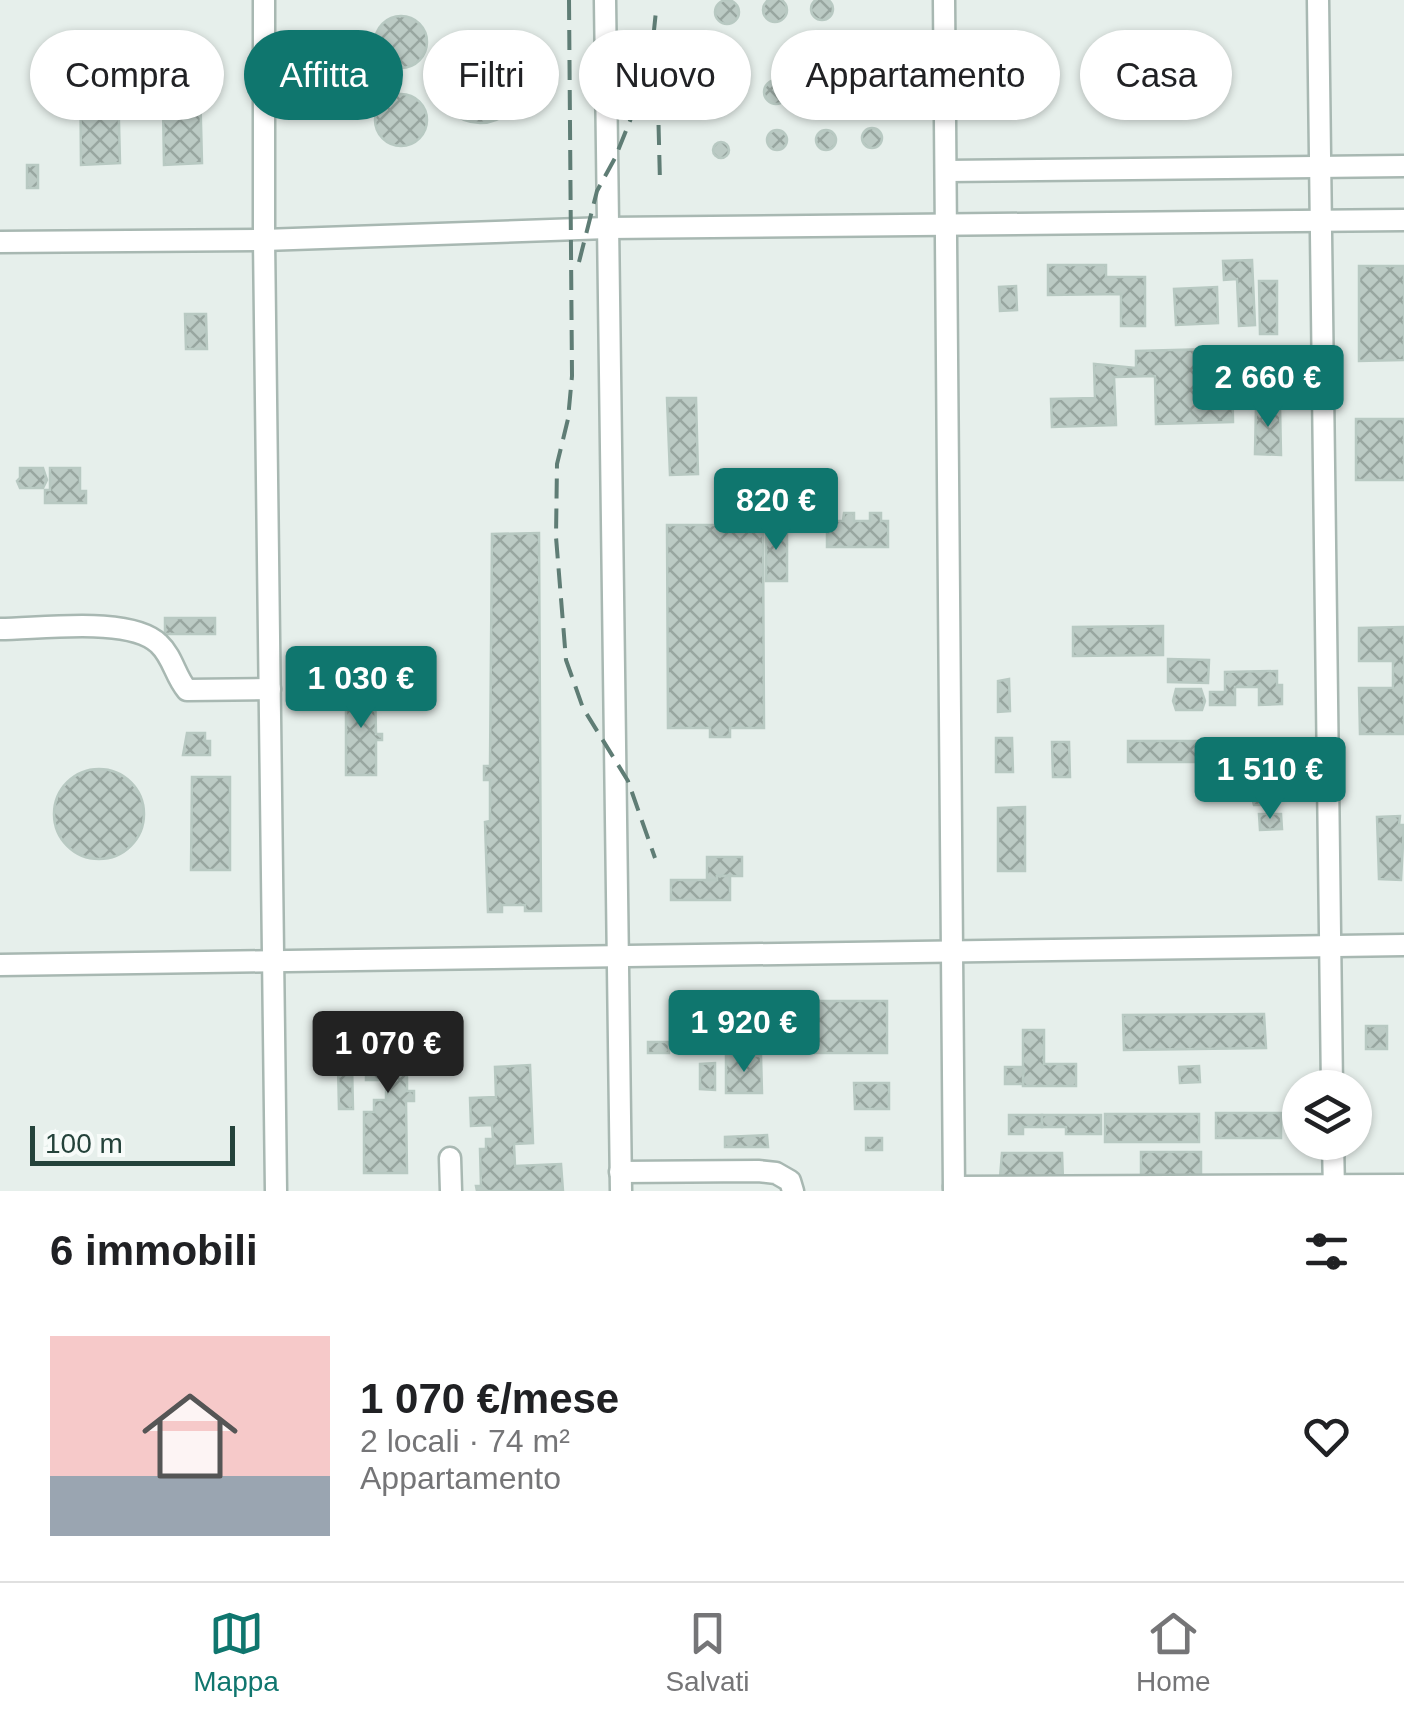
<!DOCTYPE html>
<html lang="it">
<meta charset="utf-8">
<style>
:root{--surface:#fff;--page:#f6f6f6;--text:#202124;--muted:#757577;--line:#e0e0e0;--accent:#0f766e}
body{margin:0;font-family:Arial,sans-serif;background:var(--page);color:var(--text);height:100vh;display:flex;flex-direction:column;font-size:38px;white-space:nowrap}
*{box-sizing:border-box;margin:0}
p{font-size:32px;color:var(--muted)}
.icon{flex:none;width:55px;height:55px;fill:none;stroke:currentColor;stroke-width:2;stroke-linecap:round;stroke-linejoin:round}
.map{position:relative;height:1191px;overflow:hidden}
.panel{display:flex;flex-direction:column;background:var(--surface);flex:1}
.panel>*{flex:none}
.top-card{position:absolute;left:30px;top:30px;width:1345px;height:90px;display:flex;gap:20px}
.fabs{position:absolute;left:1282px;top:1070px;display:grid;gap:20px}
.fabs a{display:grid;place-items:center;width:90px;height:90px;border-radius:50%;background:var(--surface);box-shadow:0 2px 8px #0004;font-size:50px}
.scale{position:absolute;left:30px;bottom:25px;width:205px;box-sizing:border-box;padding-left:10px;border:5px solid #24423a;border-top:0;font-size:28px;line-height:35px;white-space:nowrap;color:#24423a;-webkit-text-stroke:8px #f7fbf9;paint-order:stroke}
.price{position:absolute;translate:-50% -85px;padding:0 22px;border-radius:10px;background:var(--accent);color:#fff;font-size:32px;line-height:65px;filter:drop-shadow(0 2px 5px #0008)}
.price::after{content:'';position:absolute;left:50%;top:60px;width:30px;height:22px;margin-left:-15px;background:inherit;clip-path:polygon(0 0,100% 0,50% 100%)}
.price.current{background:#222;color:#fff}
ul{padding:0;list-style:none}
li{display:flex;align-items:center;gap:30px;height:250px;padding:0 50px}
li span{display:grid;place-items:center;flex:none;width:280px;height:200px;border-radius:0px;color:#555}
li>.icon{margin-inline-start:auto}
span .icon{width:120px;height:120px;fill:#fffc;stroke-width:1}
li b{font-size:42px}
h2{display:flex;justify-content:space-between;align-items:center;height:120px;padding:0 50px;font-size:42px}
.tag{padding:0 35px;border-radius:45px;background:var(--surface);box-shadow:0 2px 8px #0004;font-size:35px;line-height:90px}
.tag.current{background:var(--accent);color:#fff}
.tabs{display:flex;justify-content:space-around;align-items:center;height:140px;border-top:2px solid var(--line);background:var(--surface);font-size:28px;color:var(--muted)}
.tabs a{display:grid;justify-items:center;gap:5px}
.tabs .current{color:var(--accent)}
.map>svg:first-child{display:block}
</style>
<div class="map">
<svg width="1404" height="1191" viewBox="0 0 1404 1191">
<defs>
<pattern id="building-cross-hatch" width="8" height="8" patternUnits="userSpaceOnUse" patternTransform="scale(2.5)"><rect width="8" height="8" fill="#bbcac4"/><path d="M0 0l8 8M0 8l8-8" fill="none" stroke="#98a6a0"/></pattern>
</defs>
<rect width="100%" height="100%" fill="#e6efeb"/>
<g fill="url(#building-cross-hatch)" stroke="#b8c9c2" stroke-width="2.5">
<circle cx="822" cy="9" r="11"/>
<circle cx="775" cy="10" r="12"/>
<circle cx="727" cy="12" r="12"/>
<circle cx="401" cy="42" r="26"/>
<circle cx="480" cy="81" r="42"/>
<path d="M 117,46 L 120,163 L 81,165 L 80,47 Z"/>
<path d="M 199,46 L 202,163 L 164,165 L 162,47 Z"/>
<circle cx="776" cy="92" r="12"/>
<circle cx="871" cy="91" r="10"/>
<circle cx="825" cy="91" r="10"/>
<circle cx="401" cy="120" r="26"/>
<circle cx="872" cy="138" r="10"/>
<circle cx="826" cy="140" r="10"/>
<circle cx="777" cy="140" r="10"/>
<circle cx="721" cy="150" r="8"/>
<rect x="27" y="165" width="11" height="23"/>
<path d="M 1252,260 L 1255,325 L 1239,326 L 1237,279 L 1224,280 L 1223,261 Z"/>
<path d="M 1048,265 L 1106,265 L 1106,277 L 1145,277 L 1145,326 L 1121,326 L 1121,294 L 1048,295 Z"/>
<path d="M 1359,266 L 1404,266 L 1404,360 L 1359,361 Z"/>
<path d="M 1259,281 L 1277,281 L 1277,334 L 1260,334 Z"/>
<path d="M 1016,286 L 1017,310 L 1000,311 L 999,287 Z"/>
<path d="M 1217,287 L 1218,323 L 1176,325 L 1174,289 Z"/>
<path d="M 185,314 L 206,314 L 207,349 L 186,349 Z"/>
<path d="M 1247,348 L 1248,361 L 1232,361 L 1233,422 L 1156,424 L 1155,376 L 1114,377 L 1116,425 L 1052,427 L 1051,399 L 1095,398 L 1094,364 L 1136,368 L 1136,351 Z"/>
<path d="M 1283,354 L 1282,376 L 1264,375 L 1264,355 Z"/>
<path d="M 667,398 L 696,398 L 698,474 L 670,475 Z"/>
<path d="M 1256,405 L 1280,406 L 1281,455 L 1255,454 Z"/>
<rect x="1356" y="419" width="48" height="61"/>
<path d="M 20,468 L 43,468 L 47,480 L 43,488 L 20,488 L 17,481 L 20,478 Z"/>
<path d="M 50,468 L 80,468 L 80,491 L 86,491 L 86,503 L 45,503 L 45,490 L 50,490 Z"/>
<path d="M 844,513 L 854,513 L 854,521 L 870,521 L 870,513 L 881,513 L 881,521 L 888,521 L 888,547 L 827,547 L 827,521 L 843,521 Z"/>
<path d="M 746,521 L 763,525 L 764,728 L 730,728 L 730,737 L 710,737 L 710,728 L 668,728 L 667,525 L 746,525 Z"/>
<rect x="766" y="525" width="21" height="56"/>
<path d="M 539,533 L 541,911 L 525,911 L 525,905 L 502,905 L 502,912 L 488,912 L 485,822 L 490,821 L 490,780 L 484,780 L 484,766 L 490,766 L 492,534 Z"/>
<rect x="165" y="618" width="50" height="16"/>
<path d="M 1163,626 L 1163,655 L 1073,656 L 1073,627 Z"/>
<path d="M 1404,627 L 1404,734 L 1360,734 L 1359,688 L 1393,688 L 1393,661 L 1359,661 L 1359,628 Z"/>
<path d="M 1168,659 L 1209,660 L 1208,683 L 1168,682 Z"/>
<path d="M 1277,671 L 1277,685 L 1282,685 L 1282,704 L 1259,705 L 1259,687 L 1235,687 L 1235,705 L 1210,705 L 1210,692 L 1225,692 L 1225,672 Z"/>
<path d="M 1009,679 L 1010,711 L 998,712 L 998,681 Z"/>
<path d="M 375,686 L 376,734 L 382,734 L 382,740 L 376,740 L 376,775 L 346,775 L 346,687 Z"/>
<path d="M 1176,689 L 1201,689 L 1205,701 L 1202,710 L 1176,710 L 1173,701 Z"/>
<path d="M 187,733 L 205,733 L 205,741 L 210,741 L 210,755 L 183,755 Z"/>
<path d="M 996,738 L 1012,738 L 1013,772 L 996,772 Z"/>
<rect x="1128" y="741" width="84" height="21"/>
<path d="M 1052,742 L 1069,742 L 1070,777 L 1053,777 Z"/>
<path d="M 1252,748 L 1280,748 L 1280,799 L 1267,799 L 1267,805 L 1254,805 L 1252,798 Z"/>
<circle cx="99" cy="814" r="45"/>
<path d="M 192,777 L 230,777 L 230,870 L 191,870 Z"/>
<path d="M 1025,807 L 1025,871 L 998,871 L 998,808 Z"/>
<path d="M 1259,814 L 1281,814 L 1282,829 L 1260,830 Z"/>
<path d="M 1400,816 L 1399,825 L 1404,825 L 1401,880 L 1379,879 L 1377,817 Z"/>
<path d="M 707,857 L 742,857 L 742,876 L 717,876 L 717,880 L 707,880 Z"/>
<path d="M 717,876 L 730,876 L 730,900 L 671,900 L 671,880 L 717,880 Z"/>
<rect x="674" y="999" width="9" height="42"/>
<path d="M 780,1001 L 780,1034 L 723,1034 L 723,1002 Z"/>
<rect x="815" y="1001" width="72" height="52"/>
<path d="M 1264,1014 L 1266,1048 L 1124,1050 L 1123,1015 Z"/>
<path d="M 337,1018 L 351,1018 L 350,1037 L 336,1037 Z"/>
<path d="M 366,1019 L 408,1019 L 408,1059 L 414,1059 L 414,1071 L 407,1071 L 407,1091 L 414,1091 L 414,1101 L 406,1101 L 407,1173 L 364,1173 L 364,1112 L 374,1112 L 374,1100 L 386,1100 L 386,1080 L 366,1080 Z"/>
<rect x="1366" y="1026" width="21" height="23"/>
<path d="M 1023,1030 L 1044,1030 L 1044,1064 L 1076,1064 L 1076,1086 L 1023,1086 Z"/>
<rect x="648" y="1042" width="21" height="11"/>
<path d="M 726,1056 L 761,1056 L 762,1093 L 726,1093 Z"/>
<path d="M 715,1063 L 715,1090 L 700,1089 L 700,1064 Z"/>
<path d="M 338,1065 L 352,1065 L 353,1109 L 339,1109 Z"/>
<path d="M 530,1065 L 533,1143 L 514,1144 L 515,1166 L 561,1164 L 563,1191 L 477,1191 L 476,1186 L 481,1186 L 480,1149 L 486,1149 L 486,1139 L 493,1139 L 492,1125 L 471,1126 L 470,1098 L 496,1097 L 495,1067 Z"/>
<path d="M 1199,1066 L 1200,1082 L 1180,1083 L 1179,1067 Z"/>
<rect x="1005" y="1067" width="18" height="17"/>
<path d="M 854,1083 L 889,1083 L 889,1109 L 855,1109 Z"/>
<rect x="1216" y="1113" width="65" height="25"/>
<rect x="1105" y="1114" width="94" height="28"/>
<path d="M 1009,1115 L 1042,1115 L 1042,1127 L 1023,1127 L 1023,1134 L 1009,1134 Z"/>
<path d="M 1042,1115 L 1101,1115 L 1101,1134 L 1066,1134 L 1066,1127 L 1042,1127 Z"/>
<path d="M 767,1135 L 768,1147 L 725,1147 L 725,1137 Z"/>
<rect x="866" y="1138" width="16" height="12"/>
<path d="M 1141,1152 L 1201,1152 L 1201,1177 L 1141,1178 Z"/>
<path d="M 1002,1153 L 1062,1153 L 1063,1180 L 1000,1178 Z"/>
</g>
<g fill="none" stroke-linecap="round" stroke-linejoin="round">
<g stroke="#a8b8b2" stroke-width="25">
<g id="minor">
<path d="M 264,0 L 264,240 L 276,1191"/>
<path d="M 605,0 L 621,1191"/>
<path d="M 944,0 L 954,1191"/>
<path d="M 1318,0 L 1332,1088"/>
<path d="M 946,171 L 1404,166"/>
<path d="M 0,242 L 264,240 L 607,228 L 1404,220"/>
<path d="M 0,629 C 40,629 131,616 159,644 C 173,657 175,676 187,690 L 270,689"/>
<path d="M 0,965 L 1404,945"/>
<path d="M 1333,1142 L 1334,1191"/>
<path d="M 450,1158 L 451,1191"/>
<path d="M 620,1172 L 758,1171 L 776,1173 L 790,1181 L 793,1191"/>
<path d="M 954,1187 L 1404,1185"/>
</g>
</g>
<use href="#minor" stroke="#fff" stroke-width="20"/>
<g stroke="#5f7d75" stroke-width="4" stroke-dasharray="20 10" stroke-linecap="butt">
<path d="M 569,0 L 572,376 L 568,419 L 557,464 L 556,537 L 566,660 L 583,708 L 628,781 L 655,858"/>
<path d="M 657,65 L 660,182"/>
<path d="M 579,262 L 597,191 L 615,158 L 642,91 L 651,59 L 656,11"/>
</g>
</g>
</svg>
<div class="fabs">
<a><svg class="icon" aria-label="layers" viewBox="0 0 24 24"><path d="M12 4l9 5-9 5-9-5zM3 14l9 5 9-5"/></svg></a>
</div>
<div class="scale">100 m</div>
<b class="price" style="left:1268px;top:430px">2 660 €</b>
<b class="price" style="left:776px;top:553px">820 €</b>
<b class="price" style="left:361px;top:731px">1 030 €</b>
<b class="price" style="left:1270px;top:822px">1 510 €</b>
<b class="price" style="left:744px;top:1075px">1 920 €</b>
<b class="price current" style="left:388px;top:1096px">1 070 €</b>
<div class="top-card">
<a class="tag">Compra</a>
<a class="tag current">Affitta</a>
<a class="tag">Filtri</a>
<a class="tag">Nuovo</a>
<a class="tag">Appartamento</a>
<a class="tag">Casa</a>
</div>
</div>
<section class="panel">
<h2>6 immobili<svg class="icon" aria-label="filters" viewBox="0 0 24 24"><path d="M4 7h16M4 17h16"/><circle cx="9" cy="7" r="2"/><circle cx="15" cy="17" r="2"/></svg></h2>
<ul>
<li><span style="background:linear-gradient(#f6c9c9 70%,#9aa5b1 0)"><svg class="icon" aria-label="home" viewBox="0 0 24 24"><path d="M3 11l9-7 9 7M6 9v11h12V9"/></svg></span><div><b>1 070 €/mese</b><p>2 locali · 74 m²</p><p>Appartamento</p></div><svg class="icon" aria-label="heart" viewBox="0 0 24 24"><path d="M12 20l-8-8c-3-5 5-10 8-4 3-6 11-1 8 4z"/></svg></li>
</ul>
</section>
<nav class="tabs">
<a class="current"><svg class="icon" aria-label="map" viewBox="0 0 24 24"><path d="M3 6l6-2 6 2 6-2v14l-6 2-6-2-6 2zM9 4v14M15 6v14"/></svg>Mappa</a>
<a><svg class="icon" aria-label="saved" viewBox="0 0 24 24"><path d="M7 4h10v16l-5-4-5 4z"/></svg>Salvati</a>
<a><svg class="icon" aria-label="home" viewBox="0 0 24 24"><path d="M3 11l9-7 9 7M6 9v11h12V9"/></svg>Home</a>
</nav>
